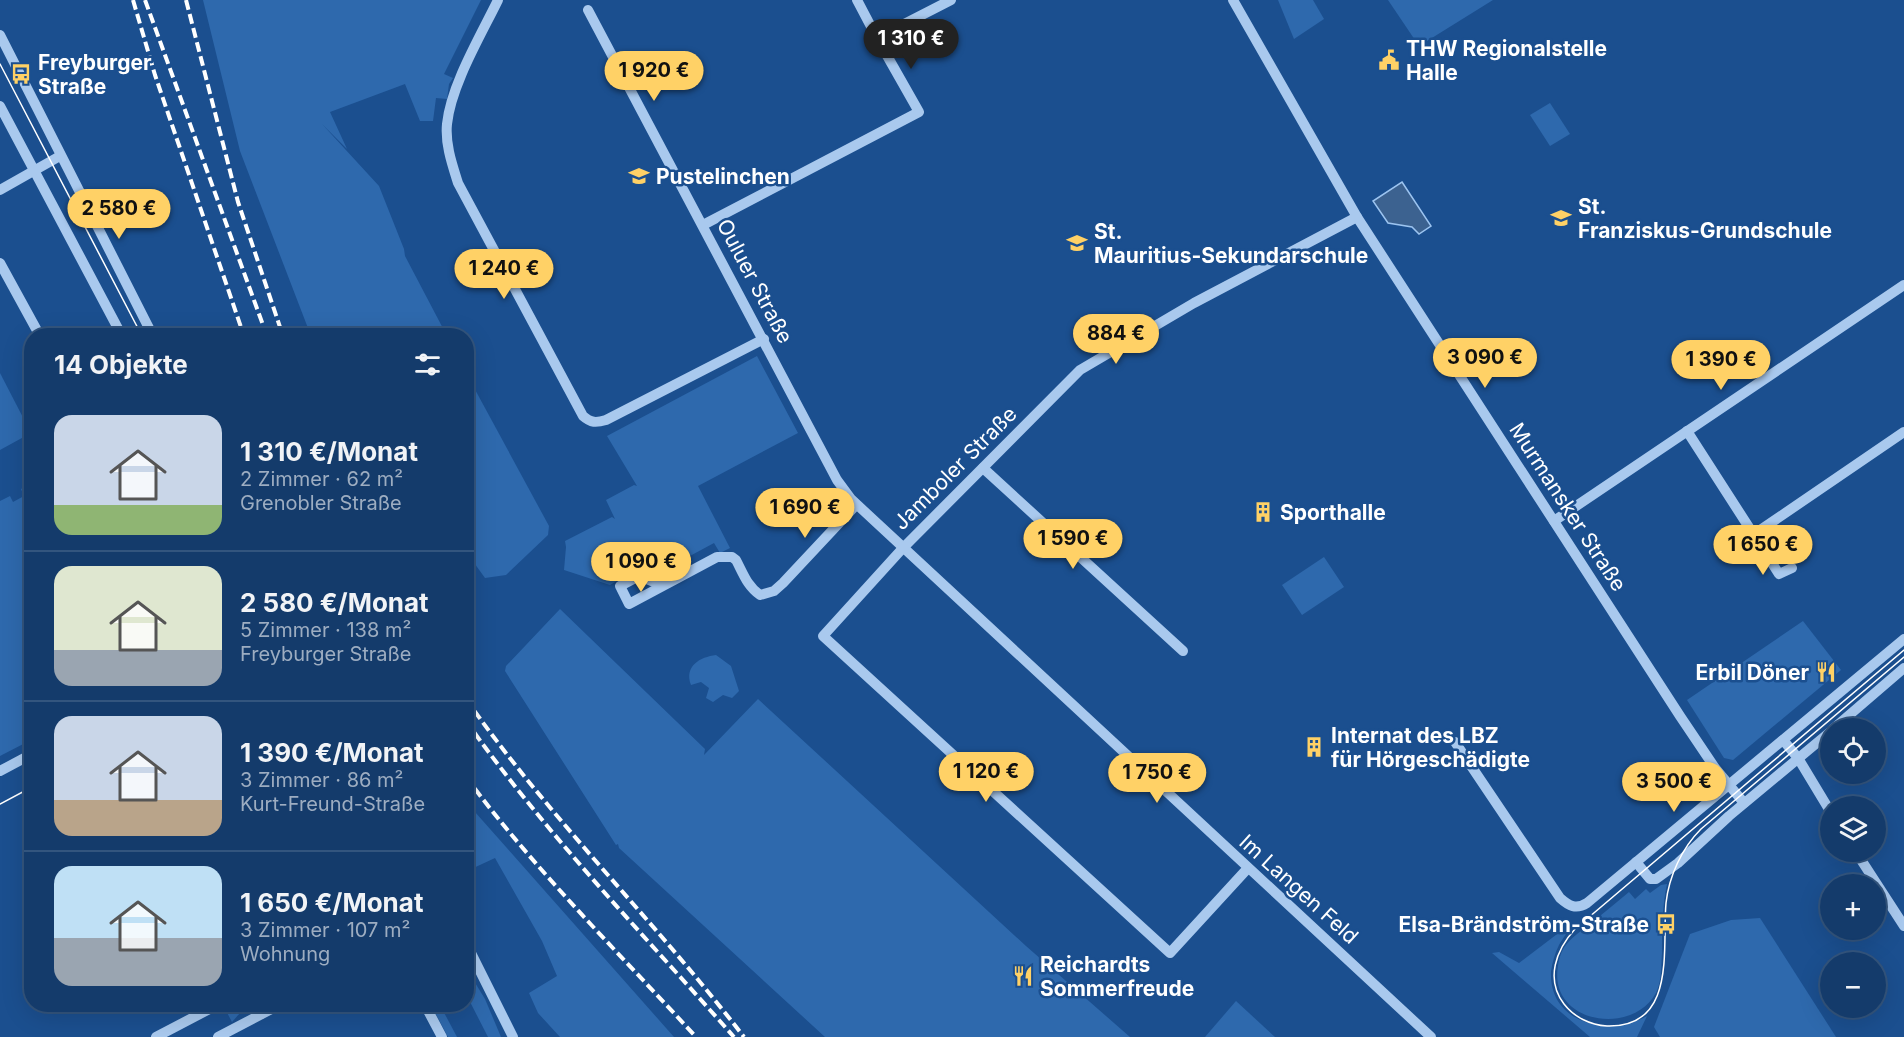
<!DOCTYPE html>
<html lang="de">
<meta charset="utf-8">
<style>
:root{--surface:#143b6b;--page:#1d4271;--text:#f1f3f6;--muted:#9dadc1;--line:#33557e;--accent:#ffd166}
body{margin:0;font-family:Inter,sans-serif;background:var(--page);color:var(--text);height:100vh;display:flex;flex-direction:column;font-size:22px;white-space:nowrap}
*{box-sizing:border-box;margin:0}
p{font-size:20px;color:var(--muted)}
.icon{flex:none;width:33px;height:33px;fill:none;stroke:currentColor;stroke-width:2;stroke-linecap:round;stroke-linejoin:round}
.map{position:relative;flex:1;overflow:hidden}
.panel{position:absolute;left:24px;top:328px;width:450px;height:684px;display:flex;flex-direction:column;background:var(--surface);border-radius:24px;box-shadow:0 6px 24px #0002,0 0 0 2px var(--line)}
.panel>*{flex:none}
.tools{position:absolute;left:1820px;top:718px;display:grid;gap:12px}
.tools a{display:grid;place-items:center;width:66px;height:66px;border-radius:50%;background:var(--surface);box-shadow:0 6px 24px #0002,0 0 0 2px var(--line);font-size:30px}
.price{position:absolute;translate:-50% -51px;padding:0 14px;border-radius:21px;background:var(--accent);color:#111;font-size:20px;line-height:39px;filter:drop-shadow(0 2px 3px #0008)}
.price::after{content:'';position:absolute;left:50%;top:36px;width:18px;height:14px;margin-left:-9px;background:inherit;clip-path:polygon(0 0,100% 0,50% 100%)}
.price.active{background:#222;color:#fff}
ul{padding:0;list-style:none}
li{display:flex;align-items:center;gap:18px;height:150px;padding:0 30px}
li+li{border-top:2px solid var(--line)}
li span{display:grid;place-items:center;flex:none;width:168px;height:120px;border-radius:18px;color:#555}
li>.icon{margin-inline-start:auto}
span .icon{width:72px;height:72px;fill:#fffc;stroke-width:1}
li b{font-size:26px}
h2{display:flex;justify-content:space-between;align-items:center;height:72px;padding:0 30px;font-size:26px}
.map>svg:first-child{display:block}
</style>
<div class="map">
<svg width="1904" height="1037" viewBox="0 0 1904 1037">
<rect width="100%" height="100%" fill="#1b4f8f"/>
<g fill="#2e69ad">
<path d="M 203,0 L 481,0 L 444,74 L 453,78 L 449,84 L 447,99 L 436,98 L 433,121 L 420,121 L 405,84 L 330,112 L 347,149 L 322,124 L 379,186 L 404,249 L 405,256 L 447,336 L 311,336 L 240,151 Z"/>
<path d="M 1278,0 L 1313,0 L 1324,19 L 1294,39 Z"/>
<path d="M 1388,0 L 1493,0 L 1419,46 Z"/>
<path d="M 1550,103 L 1570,134 L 1550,146 L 1530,115 Z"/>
<path d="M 757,356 L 798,433 L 698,486 L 730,548 L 720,553 L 714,543 L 664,570 L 667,578 L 659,575 L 662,566 L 646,560 L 643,569 L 637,561 L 614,574 L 617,581 L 610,585 L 564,570 L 566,547 L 565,541 L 612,517 L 615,519 L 606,500 L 634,485 L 637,486 L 607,436 Z"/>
<path d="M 0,373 L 31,433 L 0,450 Z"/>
<path d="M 466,373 L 549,526 L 548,535 L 506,575 L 485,578 L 467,553 Z"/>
<path d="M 31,484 L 31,740 L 0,756 L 0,501 L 10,496 L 13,502 L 24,496 L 21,489 Z"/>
<path d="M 1324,557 L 1344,587 L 1302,615 L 1282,585 Z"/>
<path d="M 560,609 L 705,749 L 704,755 L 758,699 L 1026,946 L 1130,1037 L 825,1037 L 619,848 L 618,844 L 616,845 L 505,671 L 506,666 Z"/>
<path d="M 1803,621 L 1841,670 L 1733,760 L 1724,758 L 1687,700 Z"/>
<path d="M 716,655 L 731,666 L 739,691 L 732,698 L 723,695 L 713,702 L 706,698 L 709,688 L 701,682 L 691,685 C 684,666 700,657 716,655 Z"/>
<path d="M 467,803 L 674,1037 L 560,1037 L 538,1013 L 529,993 L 557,976 L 542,941 L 495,858 L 467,871 Z"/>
<path d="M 1667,884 C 1662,907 1662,930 1662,953 C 1661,966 1662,981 1656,993 C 1632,1037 1548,1023 1558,966 C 1559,959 1561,951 1566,945 C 1571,938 1580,932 1586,927 C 1601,915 1615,904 1629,892 L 1635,899 L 1646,889 L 1650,893 L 1661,885 Z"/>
<path d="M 1760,918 L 1836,1037 L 1660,1037 L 1654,1027 L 1690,934 L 1731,920 Z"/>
<path d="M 1569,925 C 1569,933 1563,937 1559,945 C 1555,953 1552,963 1551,972 C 1549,1024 1609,1037 1647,1016 L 1637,1037 L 1590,1037 L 1492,953 L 1499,952 L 1519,963 Z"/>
<path d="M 466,968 L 485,999 L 501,1037 L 488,1037 L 467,996 Z"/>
<path d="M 1236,1001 L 1275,1037 L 1205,1037 Z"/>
<path d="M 230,1005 L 236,1006 L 240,1013 L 232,1022 L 224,1007 Z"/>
<path d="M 431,1005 L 440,1005 L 457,1037 L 448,1037 Z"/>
</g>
<path fill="#3c6290" stroke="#9cc4f0" stroke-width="1.5" d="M 1402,182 L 1431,226 L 1419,234 L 1412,227 L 1388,223 L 1373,201 Z"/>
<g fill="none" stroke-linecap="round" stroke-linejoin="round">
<g stroke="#a9c9ee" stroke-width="10">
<path d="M 498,0 C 481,35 451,85 447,124 C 445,144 452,164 458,183 L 583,416 C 591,423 596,423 606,420 L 764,339"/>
<path d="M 857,0 L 877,38"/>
<path d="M 1233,0 L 1357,217 L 1680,716 L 1715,768 L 1744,803"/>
<path d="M 588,10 L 837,480 L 851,499 L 1431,1037"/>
<path d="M 0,35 L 153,336"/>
<path d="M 0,106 L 122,336"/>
<path d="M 0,190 L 60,156"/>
<path d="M 703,225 L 919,112 L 877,38 L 951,0"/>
<path d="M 0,263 L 40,336"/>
<path d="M 1687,431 L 1779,574 L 1792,568"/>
<path d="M 983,468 L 1183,651"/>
<path d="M 1554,521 L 1904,285"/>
<path d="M 1753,535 L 1904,432"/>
<path d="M 662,585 L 639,576 L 620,586 L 629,604 L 717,557 L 732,557 L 736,560 C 743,573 747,586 760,595 L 774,591 L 783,583 L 856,505"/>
<path d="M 1833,729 L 1904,668"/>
<path d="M 1783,740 L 1798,758 L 1830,811"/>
<path d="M 1455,742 L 1560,898 C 1569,906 1576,910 1587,903 L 1904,639"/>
<path d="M 0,771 L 32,754"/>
<path d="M 1856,852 L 1904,926"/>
<path d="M 1636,862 L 1650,879 L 1656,879 L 1678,863 L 1729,816 L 1830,732"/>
<path d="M 1248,868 L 1170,953 L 823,636 L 902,549 L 1080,370 L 1194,303 L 1357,217"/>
<path d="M 466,943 L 513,1037"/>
<path d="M 245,1005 L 261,1014"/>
<path d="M 425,1005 L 442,1037"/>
<path d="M 156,1037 L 217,1005"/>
<path d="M 218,1037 L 279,1005"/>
</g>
<g stroke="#fff" stroke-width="1.5">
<path d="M 0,64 L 142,336"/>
<path d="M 1904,650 L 1575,929 C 1556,950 1545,979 1564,1004 C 1574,1017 1590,1025 1607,1026 C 1677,1028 1662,948 1666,903 C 1669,876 1682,848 1701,829 L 1904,657"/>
<path d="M 0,804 L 32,787"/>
</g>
<g stroke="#fff" stroke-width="4" stroke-dasharray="10 4.5" stroke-linecap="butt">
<path d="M 133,0 L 155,75 L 244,336"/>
<path d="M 145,0 L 267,336"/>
<path d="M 186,0 L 238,202 L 283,336"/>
<path d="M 466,699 C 550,819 655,921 744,1037"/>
<path d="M 466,721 C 546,834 643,934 734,1037"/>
<path d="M 466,777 C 535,870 618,952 696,1037"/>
</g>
</g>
<defs>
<g id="civic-bare" transform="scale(1.62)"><path d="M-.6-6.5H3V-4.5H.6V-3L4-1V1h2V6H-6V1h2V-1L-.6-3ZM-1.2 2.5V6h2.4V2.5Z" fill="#ffd166" stroke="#1b4f8f" stroke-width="2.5" paint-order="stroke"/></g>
<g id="bus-bare" transform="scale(1.62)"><path d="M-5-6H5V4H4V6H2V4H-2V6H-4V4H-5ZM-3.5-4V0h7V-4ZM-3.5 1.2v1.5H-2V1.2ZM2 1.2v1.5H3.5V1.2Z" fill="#ffd166" stroke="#1b4f8f" stroke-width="2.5" paint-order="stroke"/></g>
<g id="school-bare" transform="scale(1.62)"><path d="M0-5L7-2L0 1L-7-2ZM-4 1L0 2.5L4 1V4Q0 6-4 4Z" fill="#ffd166" stroke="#1b4f8f" stroke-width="2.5" paint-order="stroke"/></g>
<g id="building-bare" transform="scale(1.62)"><path d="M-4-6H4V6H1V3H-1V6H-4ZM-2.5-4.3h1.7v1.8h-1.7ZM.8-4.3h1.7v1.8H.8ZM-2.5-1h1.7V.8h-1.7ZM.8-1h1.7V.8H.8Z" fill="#ffd166" stroke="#1b4f8f" stroke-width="2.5" paint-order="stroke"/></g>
<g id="restaurant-bare" transform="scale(1.62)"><path d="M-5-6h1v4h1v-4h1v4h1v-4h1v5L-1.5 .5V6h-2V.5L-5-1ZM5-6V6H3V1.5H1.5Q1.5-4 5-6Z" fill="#ffd166" stroke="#1b4f8f" stroke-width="2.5" paint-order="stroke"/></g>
</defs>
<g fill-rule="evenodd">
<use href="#civic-bare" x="1389" y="60"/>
<use href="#bus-bare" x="21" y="74"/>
<use href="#school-bare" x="639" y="176"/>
<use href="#school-bare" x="1561" y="218"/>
<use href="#school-bare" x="1077" y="243"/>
<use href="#building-bare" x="1263" y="512"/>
<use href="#restaurant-bare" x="1826" y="672"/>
<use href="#building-bare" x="1314" y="747"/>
<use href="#bus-bare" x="1666" y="924"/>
<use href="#restaurant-bare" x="1023" y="976"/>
</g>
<g text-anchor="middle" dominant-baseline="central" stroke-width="5" stroke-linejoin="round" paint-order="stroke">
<g font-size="21" font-weight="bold" fill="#fff" stroke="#1b4f8f" text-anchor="start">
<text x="1406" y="48">THW Regionalstelle<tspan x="1406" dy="24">Halle</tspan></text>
<text x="38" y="62">Freyburger<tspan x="38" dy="24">Straße</tspan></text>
<text x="656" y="176">Pustelinchen</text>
<text x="1578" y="206">St.<tspan x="1578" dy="24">Franziskus-Grundschule</tspan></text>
<text x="1094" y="231">St.<tspan x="1094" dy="24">Mauritius-Sekundarschule</tspan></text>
<text x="1280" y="512">Sporthalle</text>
<text x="1809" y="672" text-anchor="end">Erbil Döner</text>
<text x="1331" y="735">Internat des LBZ<tspan x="1331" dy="24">für Hörgeschädigte</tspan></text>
<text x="1649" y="924" text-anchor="end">Elsa-Brändström-Straße</text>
<text x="1040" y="964">Reichardts<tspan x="1040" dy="24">Sommerfreude</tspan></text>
</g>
<g font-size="21" fill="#fff" stroke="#1b4f8f">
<text transform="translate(755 281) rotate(62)">Ouluer Straße</text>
<text transform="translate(955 468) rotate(-45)">Jamboler Straße</text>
<text transform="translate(1568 507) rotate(57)">Murmansker Straße</text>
<text transform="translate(1299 889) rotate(42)">Im Langen Feld</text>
</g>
</g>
</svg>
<div class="tools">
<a><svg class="icon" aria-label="locate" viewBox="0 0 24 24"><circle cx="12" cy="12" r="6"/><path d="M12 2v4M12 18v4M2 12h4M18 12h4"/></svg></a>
<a><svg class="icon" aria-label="layers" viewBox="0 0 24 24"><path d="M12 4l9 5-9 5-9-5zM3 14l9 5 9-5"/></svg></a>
<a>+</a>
<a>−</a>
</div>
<b class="price active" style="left:911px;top:70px">1 310 €</b>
<b class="price" style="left:654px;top:102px">1 920 €</b>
<b class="price" style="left:119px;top:240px">2 580 €</b>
<b class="price" style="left:504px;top:300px">1 240 €</b>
<b class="price" style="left:1116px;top:365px">884 €</b>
<b class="price" style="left:1485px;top:389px">3 090 €</b>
<b class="price" style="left:1721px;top:391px">1 390 €</b>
<b class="price" style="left:805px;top:539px">1 690 €</b>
<b class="price" style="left:1073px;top:570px">1 590 €</b>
<b class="price" style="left:1763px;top:576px">1 650 €</b>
<b class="price" style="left:641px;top:593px">1 090 €</b>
<b class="price" style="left:986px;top:803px">1 120 €</b>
<b class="price" style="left:1157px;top:804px">1 750 €</b>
<b class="price" style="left:1674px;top:813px">3 500 €</b>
<section class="panel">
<h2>14 Objekte<svg class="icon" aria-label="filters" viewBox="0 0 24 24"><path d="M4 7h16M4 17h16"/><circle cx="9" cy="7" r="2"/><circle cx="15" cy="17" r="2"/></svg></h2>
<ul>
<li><span style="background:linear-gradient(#c9d6e8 75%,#8fb573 0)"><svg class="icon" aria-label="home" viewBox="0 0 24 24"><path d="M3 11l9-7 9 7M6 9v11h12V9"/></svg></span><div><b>1 310 €/Monat</b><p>2 Zimmer · 62 m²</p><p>Grenobler Straße</p></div></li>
<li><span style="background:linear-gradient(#dfe7d0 70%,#9aa5b1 0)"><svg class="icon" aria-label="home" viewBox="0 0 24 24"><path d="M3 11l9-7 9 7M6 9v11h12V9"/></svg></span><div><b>2 580 €/Monat</b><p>5 Zimmer · 138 m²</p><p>Freyburger Straße</p></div></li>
<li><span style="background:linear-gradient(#c9d6e8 70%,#b9a48a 0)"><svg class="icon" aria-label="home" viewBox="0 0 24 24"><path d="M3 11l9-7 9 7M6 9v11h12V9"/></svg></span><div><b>1 390 €/Monat</b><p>3 Zimmer · 86 m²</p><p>Kurt-Freund-Straße</p></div></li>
<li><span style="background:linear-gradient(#bfe0f5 60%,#9aa5b1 0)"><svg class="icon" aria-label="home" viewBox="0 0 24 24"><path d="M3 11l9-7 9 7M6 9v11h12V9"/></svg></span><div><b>1 650 €/Monat</b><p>3 Zimmer · 107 m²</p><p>Wohnung</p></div></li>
</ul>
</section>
</div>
